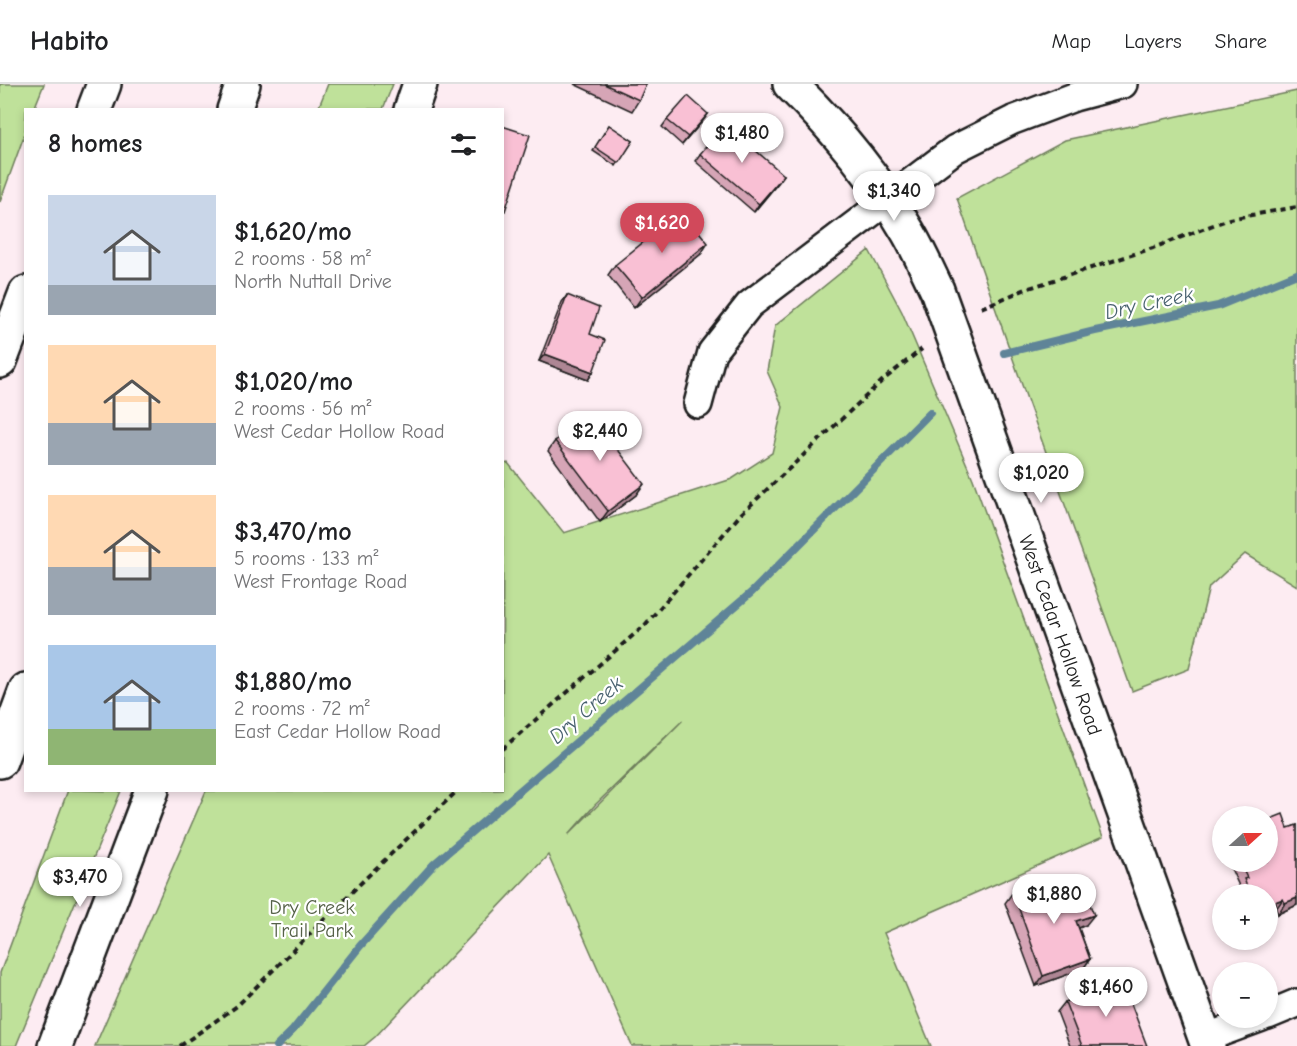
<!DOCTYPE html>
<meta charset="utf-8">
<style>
:root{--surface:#fff;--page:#f6f6f6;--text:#202124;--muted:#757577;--line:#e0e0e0;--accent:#d1495b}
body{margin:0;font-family:"Comic Neue",sans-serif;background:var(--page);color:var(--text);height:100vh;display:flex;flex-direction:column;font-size:22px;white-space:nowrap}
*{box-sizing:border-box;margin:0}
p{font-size:20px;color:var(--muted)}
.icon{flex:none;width:33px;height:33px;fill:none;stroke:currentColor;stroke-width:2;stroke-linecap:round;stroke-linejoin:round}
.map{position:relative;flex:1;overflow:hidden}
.side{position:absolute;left:24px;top:24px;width:480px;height:684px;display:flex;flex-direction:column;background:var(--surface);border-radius:0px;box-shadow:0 3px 9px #0003}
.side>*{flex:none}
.needle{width:39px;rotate:69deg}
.fabs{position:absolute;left:1212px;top:722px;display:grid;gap:12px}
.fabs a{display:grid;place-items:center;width:66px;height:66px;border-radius:50%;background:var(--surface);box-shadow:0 3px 9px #0003;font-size:30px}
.price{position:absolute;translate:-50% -51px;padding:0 14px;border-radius:21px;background:#fff;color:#222;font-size:20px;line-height:39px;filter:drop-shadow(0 2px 3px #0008)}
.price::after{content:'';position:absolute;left:50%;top:36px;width:18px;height:14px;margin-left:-9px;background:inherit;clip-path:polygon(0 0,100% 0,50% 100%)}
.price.on{background:var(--accent);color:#fff}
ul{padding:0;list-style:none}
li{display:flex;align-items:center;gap:18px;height:150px;padding:0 24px}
li span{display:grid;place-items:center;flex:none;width:168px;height:120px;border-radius:0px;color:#555}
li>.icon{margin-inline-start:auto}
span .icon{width:72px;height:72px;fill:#fffc;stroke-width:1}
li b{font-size:26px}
h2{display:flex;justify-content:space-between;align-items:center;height:72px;padding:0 24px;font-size:26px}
header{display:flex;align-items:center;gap:36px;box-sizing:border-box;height:84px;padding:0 30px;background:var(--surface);border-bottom:2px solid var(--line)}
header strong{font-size:28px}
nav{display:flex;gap:33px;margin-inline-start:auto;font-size:21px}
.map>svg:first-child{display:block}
</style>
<header>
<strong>Habito</strong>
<nav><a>Map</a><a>Layers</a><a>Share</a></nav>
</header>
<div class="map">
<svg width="1297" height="962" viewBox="0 0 1297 962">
<rect width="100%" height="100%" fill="#fdecf2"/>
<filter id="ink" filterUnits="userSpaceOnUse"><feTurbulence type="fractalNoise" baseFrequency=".0167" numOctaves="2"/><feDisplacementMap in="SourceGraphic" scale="12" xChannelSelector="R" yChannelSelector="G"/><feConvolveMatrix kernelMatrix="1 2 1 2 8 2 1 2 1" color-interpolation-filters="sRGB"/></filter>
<g filter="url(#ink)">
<g fill="#bfe19a" stroke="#6e7e5b" stroke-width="1.5" fill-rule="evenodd">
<path d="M 0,0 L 44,0 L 34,25 L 26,26 L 25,49 L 0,118 Z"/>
<path d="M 328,0 L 393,0 L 383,25 L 318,25 Z"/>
<path d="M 1297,7 L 1297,502 L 1245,470 L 1209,503 L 1189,585 L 1132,607 L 1029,321 L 957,114 L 1065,56 Z"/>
<path d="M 869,166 L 902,228 L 973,395 L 1103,753 L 884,849 L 931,962 L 632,962 L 548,771 L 375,953 L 364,962 L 95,962 L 206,707 L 502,706 L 503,380 L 508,379 L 564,449 L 732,395 L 772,369 L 783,323 L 767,287 L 775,242 ZM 683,636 L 568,751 L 595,721 Z"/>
<path d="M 68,706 L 121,707 L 16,962 L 0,962 L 0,889 Z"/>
</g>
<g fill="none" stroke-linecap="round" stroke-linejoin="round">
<g stroke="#5f8498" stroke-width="8">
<path d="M 1004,269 L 1095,247 L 1218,222 L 1297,190"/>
<path d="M 277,962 L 293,946 L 360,862 L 434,780 L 752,508 L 930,329"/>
</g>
<g stroke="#1c1c1c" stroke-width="32">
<g id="street">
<path d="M 698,320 L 712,268 L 749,221 L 955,65 L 1013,36 L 1074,13 L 1123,0"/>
<path d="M 1268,931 L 1297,919"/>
<path d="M 1205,954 L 1262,933"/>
</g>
</g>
<g stroke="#1c1c1c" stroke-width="38">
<g id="secondary">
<path id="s1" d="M 790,0 C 835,44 876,93 908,148 C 919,167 928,187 937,206 L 1208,962"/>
<path d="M 411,26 L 420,0"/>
<path d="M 55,962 L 152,706"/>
</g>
</g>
<g stroke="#1c1c1c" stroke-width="38">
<g id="highway">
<path d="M 94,26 L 104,0"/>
<path d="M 234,26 L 243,0"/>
<path d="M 0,277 L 26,209"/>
<path d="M 0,677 L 26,606"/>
</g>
</g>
<g stroke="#1c1c1c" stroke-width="4" stroke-dasharray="6 4.5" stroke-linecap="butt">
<path d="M 981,224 L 1026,205 L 1153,164 L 1229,135 L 1297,123"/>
<path d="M 502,665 L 645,541 L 741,430 L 882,297 L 922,265"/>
<path d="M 180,962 L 237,922 L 366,794 L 458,706"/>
</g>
<use href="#street" stroke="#fff" stroke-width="27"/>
<use href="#secondary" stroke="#fff" stroke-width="33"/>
<use href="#highway" stroke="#fff" stroke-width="33"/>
</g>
<g fill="#d6a5b6" stroke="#1c1c1c" stroke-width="1.5">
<path d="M 574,0 L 646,0 L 639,16 L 632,27 Z"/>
<path d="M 708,30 L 682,61 L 662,43 L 667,36 Z"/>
<path d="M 609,41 L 633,57 L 616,82 L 593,67 Z"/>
<path d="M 700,70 L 784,91 L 754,128 L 695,77 Z"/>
<path d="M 701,170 L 634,224 L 608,191 L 615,181 Z"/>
<path d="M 567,211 L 590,250 L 593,288 L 588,296 L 539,277 L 562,218 Z"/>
<path d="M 555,357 L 636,411 L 600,438 L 548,367 Z"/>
<path d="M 1297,741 L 1297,821 L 1278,830 L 1276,825 L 1271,827 L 1268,831 L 1268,810 L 1239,810 L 1237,805 L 1239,802 L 1228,778 L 1228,777 L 1268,777 L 1288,744 Z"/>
<path d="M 1013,808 L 1059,814 L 1086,841 L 1079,844 L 1090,875 L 1083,885 L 1036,902 L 1005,819 Z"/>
<path d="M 1065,918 L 1147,962 L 1070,962 L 1057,928 Z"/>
</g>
<g fill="#ae8694" stroke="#1c1c1c" stroke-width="1.5">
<path d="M 708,30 L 703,37 L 682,61 L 688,53 Z"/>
<path d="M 784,91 L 779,98 L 754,128 L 759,120 Z"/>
<path d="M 708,159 L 701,170 L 634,224 L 642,213 Z"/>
<path d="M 545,270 L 593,288 L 588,296 L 539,277 Z"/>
<path d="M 644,400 L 636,411 L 600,438 L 608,427 Z"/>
<path d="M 1297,814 L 1297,821 L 1278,830 L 1285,819 Z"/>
<path d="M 1283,815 L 1276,825 L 1271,827 L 1268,831 L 1268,823 L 1275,818 Z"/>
<path d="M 1094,831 L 1086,841 L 1069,848 L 1076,837 Z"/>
<path d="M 1090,875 L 1083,885 L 1036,902 L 1043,892 Z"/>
</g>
<g fill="#f9c0d4" stroke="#1c1c1c" stroke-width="1.5">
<path d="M 604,0 L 646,0 L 639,16 Z"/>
<path d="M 688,12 L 708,30 L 688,53 L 667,36 Z"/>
<path d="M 725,40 L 784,91 L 759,120 L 700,70 Z"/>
<path d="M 609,41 L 633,57 L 619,79 L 595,63 Z"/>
<path d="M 502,42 L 530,51 L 505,127 L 502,126 Z"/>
<path d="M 682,127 L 708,159 L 642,213 L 615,181 Z"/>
<path d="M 567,211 L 599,224 L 590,250 L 605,256 L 593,288 L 545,270 Z"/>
<path d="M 591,330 L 644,400 L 608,427 L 555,357 Z"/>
<path d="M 1283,730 L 1288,744 L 1297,741 L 1297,814 L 1285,819 L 1283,815 L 1275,818 L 1276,820 L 1268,823 L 1268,810 L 1250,810 L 1244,795 L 1247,794 L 1239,777 L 1268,777 L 1268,736 Z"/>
<path d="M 1052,794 L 1059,814 L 1084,805 L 1094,831 L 1076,837 L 1090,875 L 1043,892 L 1013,808 Z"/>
<path d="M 1122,896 L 1147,962 L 1082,962 L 1065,918 Z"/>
</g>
</g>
<g text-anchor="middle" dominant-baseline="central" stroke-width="4.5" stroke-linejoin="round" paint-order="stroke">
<g font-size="20" fill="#1c1c1c" stroke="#fff">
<text stroke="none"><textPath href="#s1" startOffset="621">West Cedar Hollow Road</textPath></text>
</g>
<g font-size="20" fill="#556148" stroke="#fff">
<text x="312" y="823">Dry Creek<tspan x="312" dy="23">Trail Park</tspan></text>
</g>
<g font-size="21" font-style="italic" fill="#48616f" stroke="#fff">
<text transform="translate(1149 219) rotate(-12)">Dry Creek</text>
<text transform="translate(586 626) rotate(-41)">Dry Creek</text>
</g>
</g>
</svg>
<div class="fabs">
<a><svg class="needle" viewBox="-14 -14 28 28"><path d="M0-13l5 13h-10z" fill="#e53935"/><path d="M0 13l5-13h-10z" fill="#757577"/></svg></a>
<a>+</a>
<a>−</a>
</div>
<b class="price" style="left:742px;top:80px">$1,480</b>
<b class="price" style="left:894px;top:138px">$1,340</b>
<b class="price on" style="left:662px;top:170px">$1,620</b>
<b class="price" style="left:600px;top:378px">$2,440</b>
<b class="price" style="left:1041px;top:420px">$1,020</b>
<b class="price" style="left:80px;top:824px">$3,470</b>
<b class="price" style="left:1054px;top:841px">$1,880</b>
<b class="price" style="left:1106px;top:934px">$1,460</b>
<section class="side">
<h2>8 homes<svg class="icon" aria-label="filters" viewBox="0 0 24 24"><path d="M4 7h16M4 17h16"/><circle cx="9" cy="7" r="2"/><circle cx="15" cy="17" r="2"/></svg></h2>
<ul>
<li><span style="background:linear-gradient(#c9d6e8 75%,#9aa5b1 0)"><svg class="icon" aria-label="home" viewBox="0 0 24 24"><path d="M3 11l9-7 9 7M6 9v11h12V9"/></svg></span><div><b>$1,620/mo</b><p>2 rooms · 58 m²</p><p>North Nuttall Drive</p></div></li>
<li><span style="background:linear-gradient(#ffd9b3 65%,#9aa5b1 0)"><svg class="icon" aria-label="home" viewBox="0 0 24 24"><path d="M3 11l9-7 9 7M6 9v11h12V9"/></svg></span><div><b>$1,020/mo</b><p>2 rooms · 56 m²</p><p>West Cedar Hollow Road</p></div></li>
<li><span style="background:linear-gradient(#ffd9b3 60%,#9aa5b1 0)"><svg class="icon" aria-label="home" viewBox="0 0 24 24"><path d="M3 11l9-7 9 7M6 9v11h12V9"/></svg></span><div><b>$3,470/mo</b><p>5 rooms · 133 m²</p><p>West Frontage Road</p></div></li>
<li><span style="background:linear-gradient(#a9c7e8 70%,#8fb573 0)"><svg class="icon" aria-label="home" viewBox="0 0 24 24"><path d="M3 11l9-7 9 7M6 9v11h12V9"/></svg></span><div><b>$1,880/mo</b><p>2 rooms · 72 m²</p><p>East Cedar Hollow Road</p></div></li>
</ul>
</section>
</div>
